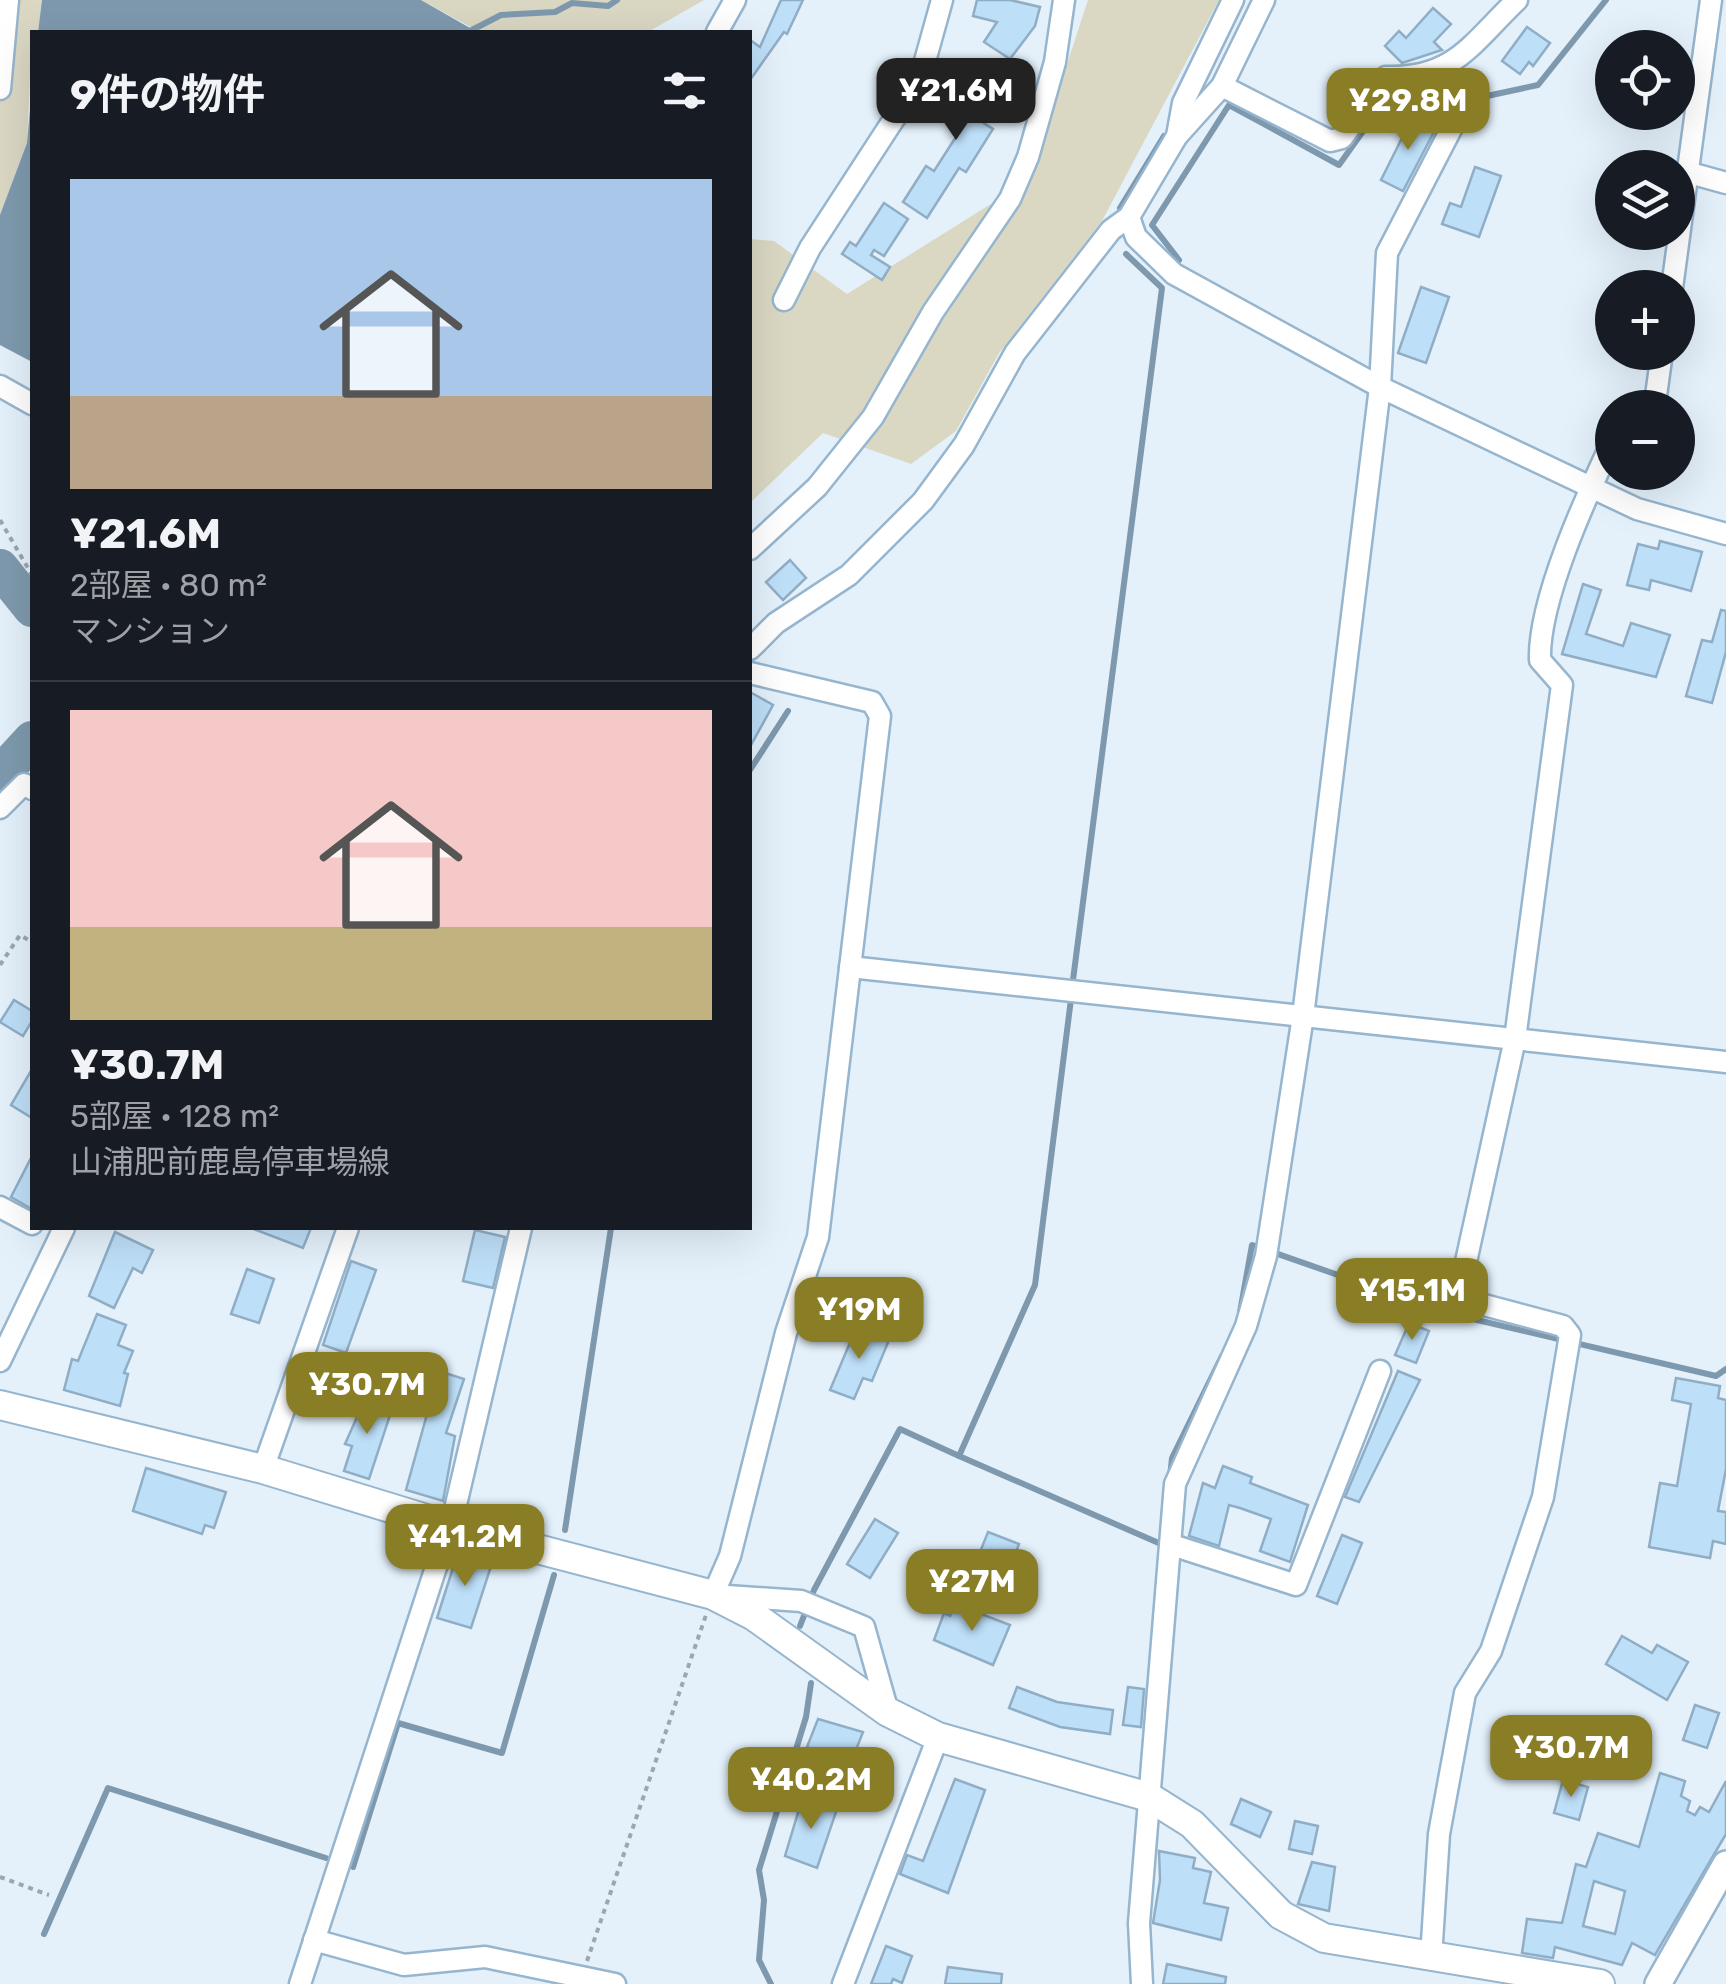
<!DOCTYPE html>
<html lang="ja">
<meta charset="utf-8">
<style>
:root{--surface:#171b24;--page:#242831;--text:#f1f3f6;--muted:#9ea1a6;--line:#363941;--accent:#897e25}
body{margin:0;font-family:Rubik,"Noto Sans JP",sans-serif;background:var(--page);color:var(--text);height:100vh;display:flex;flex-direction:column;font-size:38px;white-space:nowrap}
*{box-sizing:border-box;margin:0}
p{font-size:32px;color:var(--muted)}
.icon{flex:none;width:55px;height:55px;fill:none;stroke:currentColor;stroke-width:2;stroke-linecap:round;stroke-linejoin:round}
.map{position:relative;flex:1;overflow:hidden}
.drawer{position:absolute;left:30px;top:30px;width:722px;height:1200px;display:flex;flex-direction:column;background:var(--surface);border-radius:0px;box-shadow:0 10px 40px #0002}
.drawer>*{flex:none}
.fabs{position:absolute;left:1595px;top:30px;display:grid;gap:20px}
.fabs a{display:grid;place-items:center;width:100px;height:100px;border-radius:50%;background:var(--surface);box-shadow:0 10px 40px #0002;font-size:50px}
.price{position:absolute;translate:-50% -85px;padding:0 22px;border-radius:20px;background:var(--accent);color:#fff;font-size:32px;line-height:65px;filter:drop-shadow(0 2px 5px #0008)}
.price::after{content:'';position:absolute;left:50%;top:60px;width:30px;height:22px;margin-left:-15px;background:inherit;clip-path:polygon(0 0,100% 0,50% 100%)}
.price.active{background:#222;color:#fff}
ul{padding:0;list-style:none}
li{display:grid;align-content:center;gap:20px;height:530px;padding:0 40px}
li+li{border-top:2px solid var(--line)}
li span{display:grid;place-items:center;height:310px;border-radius:0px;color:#555}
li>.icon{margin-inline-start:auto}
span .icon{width:180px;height:180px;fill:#fffc;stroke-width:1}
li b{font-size:42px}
h2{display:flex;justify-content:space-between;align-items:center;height:120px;padding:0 40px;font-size:42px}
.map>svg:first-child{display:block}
</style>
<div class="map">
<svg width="1726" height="1984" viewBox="0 0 1726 1984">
<rect width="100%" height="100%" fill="#e4f1fb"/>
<g fill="#dad8c3">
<path d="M 0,0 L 42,0 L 38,32 L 32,32 L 27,143 L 0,215 Z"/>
<path d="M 421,0 L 704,0 L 648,32 L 480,32 Z"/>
<path d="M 1088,0 L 1219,0 L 1102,221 L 999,353 L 956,431 L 911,464 L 823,433 L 750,503 L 750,239 L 774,241 L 847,294 L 1029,180 Z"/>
</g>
<g fill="#7e99ae">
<path d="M 42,0 L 421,0 L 477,32 L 38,32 Z"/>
<path d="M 32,87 L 32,362 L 0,345 L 0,215 L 27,143 Z"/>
</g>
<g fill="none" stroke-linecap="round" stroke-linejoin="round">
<g stroke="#7e99ae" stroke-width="6">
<path d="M 468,32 L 501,15 L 555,12 L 572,3 L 608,6 L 617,0"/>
<path d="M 1120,208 L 1164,136"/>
<path d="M 1179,260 L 1152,225 L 1229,105 L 1339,165 L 1386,99 L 1436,107 L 1538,85 L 1606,0"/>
<path d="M 750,770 L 788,711"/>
<path d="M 1073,980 L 1162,288 L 1126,254"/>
<path d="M 1240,1312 L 1252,1245 L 1447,1313 L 1716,1376 L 1726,1369"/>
<path d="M 959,1456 L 1161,1544 L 1162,1539"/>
<path d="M 1170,1477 L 1172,1458 L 1222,1356"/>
<path d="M 565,1530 L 611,1228"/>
<path d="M 800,1626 L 814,1590 L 900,1429 L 959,1456 L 1035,1285 L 1071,999"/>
<path d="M 353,1867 L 398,1723 L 502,1753 L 554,1575"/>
<path d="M 44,1934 L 108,1788 L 326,1858"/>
<path d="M 771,1984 L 759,1960 L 764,1900 L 759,1870 L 806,1717 L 811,1683"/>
</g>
<g stroke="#7e99ae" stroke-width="38">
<path d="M 0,568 L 32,608"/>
<path d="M 0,775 L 32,740"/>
</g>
</g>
<g fill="#bedff8" stroke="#8faec6" stroke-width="2.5" fill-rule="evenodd">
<path d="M 781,0 L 803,0 L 787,34 L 784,32 L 750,80 L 750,40 L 760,47 Z"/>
<path d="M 977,0 L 1010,0 L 1040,7 L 1035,26 L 1010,59 L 984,42 L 997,22 L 973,16 Z"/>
<path d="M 1433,8 L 1451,24 L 1434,42 L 1442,50 L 1402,63 L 1385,46 L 1399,31 L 1406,38 Z"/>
<path d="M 1527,27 L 1550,43 L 1533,66 L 1529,62 L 1520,74 L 1502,61 Z"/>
<path d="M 990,67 L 1006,78 L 979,120 L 993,129 L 966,172 L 959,168 L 927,218 L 903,202 L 926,166 L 934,171 L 961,129 L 927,107 L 935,94 L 962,111 Z"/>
<path d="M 1413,116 L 1436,128 L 1403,191 L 1381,180 Z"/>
<path d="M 1475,167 L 1501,176 L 1479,237 L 1442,224 L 1450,203 L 1461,207 Z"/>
<path d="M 884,203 L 908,219 L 884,256 L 874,250 L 871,255 L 890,267 L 882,280 L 842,254 L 850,242 L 856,246 Z"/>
<path d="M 1421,287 L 1449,297 L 1426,363 L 1398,353 Z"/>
<path d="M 1660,541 L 1702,552 L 1691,591 L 1651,580 L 1649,590 L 1627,585 L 1638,544 L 1658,549 Z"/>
<path d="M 790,560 L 806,578 L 783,600 L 766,582 Z"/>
<path d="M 1583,584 L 1601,590 L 1586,634 L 1623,646 L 1631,623 L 1670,635 L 1656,677 L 1562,654 Z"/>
<path d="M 1721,610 L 1726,611 L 1726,652 L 1712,703 L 1686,696 L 1702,640 L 1712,642 Z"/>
<path d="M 750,692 L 773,705 L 750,747 Z"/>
<path d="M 14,1000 L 32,1011 L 32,1021 L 23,1036 L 0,1022 Z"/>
<path d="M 32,1069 L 32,1118 L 11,1105 Z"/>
<path d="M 32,1156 L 32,1209 L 11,1197 Z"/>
<path d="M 251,1228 L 311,1228 L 303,1248 Z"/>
<path d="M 475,1230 L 505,1237 L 493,1288 L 463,1281 Z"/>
<path d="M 115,1232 L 153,1250 L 142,1273 L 133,1268 L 114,1308 L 89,1296 Z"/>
<path d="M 351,1261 L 376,1270 L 346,1353 L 323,1345 Z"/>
<path d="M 247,1269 L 274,1279 L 259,1323 L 231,1314 Z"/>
<path d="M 97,1314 L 126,1325 L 118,1345 L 133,1351 L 124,1373 L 128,1374 L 120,1406 L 64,1390 L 72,1359 L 78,1361 Z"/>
<path d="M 1409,1323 L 1429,1331 L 1416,1363 L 1395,1355 Z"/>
<path d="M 857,1326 L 889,1340 L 872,1381 L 863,1378 L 854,1399 L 830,1390 Z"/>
<path d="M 439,1371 L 464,1379 L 446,1433 L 455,1436 L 443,1501 L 406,1490 Z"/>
<path d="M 1398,1371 L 1420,1380 L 1359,1502 L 1345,1497 Z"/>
<path d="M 1676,1378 L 1720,1386 L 1718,1398 L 1726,1400 L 1726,1469 L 1718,1511 L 1726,1512 L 1726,1544 L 1713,1541 L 1710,1558 L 1649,1547 L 1660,1483 L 1677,1486 L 1691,1404 L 1672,1400 Z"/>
<path d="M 366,1397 L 393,1406 L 369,1479 L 344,1471 L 352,1446 L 345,1444 Z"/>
<path d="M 1223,1466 L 1252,1477 L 1250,1483 L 1308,1505 L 1290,1562 L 1260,1551 L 1271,1519 L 1240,1508 L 1229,1505 L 1219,1546 L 1189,1536 L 1203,1483 L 1215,1488 Z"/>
<path d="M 146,1468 L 226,1492 L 214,1528 L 205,1525 L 202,1534 L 133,1511 Z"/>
<path d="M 875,1519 L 898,1533 L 870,1578 L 847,1564 Z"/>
<path d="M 988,1532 L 1019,1544 L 1008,1574 L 976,1562 Z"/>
<path d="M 1342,1535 L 1362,1543 L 1337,1604 L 1317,1596 Z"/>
<path d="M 459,1549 L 493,1560 L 471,1628 L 437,1618 Z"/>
<path d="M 955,1604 L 1010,1625 L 993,1665 L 934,1640 L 944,1613 L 950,1616 Z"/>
<path d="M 1622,1636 L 1652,1653 L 1657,1645 L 1688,1662 L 1667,1700 L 1606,1664 Z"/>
<path d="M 1017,1687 L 1057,1702 L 1113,1710 L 1110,1734 L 1060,1727 L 1009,1708 Z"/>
<path d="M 1128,1687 L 1144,1689 L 1141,1727 L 1123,1725 Z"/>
<path d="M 1695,1705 L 1719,1713 L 1707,1748 L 1683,1740 Z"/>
<path d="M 818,1719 L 863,1732 L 848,1770 L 832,1764 L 834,1757 L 807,1747 Z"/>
<path d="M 1660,1773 L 1685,1781 L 1681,1796 L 1690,1801 L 1687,1811 L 1695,1815 L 1700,1807 L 1709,1812 L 1726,1781 L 1726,1834 L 1655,1955 L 1632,1943 L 1622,1965 L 1555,1947 L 1553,1958 L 1522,1953 L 1527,1919 L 1562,1923 L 1576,1864 L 1586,1867 L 1598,1833 L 1639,1847 ZM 1594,1881 L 1625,1891 L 1615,1934 L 1583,1926 Z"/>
<path d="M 955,1779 L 985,1790 L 948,1893 L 900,1874 L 907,1855 L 923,1861 Z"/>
<path d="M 1563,1780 L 1588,1787 L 1579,1820 L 1554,1813 Z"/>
<path d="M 803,1796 L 837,1809 L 817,1868 L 785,1856 Z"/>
<path d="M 1241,1799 L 1271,1812 L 1260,1837 L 1231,1824 Z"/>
<path d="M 1295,1821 L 1318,1826 L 1312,1854 L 1289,1849 Z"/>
<path d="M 1159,1851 L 1195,1858 L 1193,1868 L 1211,1872 L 1204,1903 L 1228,1908 L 1221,1940 L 1153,1923 L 1160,1880 Z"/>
<path d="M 1312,1862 L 1335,1867 L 1329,1911 L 1298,1904 Z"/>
<path d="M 886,1946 L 912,1956 L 902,1983 L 893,1979 L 891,1984 L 871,1984 Z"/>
<path d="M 1167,1964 L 1226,1977 L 1225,1984 L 1163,1984 Z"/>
<path d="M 948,1967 L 1002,1974 L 1001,1984 L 945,1984 Z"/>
</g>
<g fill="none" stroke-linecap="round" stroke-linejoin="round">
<g stroke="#96b5ce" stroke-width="25">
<g id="minor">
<path d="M 717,32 L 735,0"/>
<path d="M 1222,86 L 1330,141 L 1342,138 L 1386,77 C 1454,79 1471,44 1517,0"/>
<path d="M 0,89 L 8,0"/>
<path d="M 1177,136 L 1183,103 L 1233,0"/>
<path d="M 1690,173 L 1726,183"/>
<path d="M 1129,217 L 1136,237 L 1174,274 L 1380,387 L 1637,509 L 1726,534"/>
<path d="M 1672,288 L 1711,0"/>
<path d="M 784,300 L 810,248 L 920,79 L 942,0"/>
<path d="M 0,386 L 32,404"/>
<path d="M 1649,408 L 1655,403 L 1662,352"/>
<path d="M 750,549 L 817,487 L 873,417 L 933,312 L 1010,199 L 1028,157 L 1055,62 L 1064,0"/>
<path d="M 750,649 L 776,623 L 849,575 L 923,501 L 964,445 L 1015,353 L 1111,230 L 1129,217 L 1177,136 L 1222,86 L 1264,0"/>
<path d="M 750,673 L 872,702 L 880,716 L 818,1237 L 786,1333 L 730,1556 L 713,1595 L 801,1601 L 864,1627 L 888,1712"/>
<path d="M 0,808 L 24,784 L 32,789"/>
<path d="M 850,967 L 1726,1062"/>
<path d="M 0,1207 L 32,1224"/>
<path d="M 0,1361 L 64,1228"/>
<path d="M 263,1469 L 348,1228"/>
<path d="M 1172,1545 L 1296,1585 L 1380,1371"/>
<path d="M 314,1940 L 404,1965 L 485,1957 L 615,1984"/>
<path d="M 1431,1957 L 1439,1834 L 1465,1693 L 1491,1651 L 1543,1497 L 1570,1335 L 1563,1326 L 1458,1298 L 1515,1039 L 1562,685 L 1540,660 C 1538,601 1586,497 1612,442"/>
<path d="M 300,1984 L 455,1509 L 521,1228"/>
<path d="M 843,1984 L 938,1737"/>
<path d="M 1142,1984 L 1139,1923 L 1175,1484 L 1246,1326 L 1266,1256 L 1303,1016 L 1380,387 L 1387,253 L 1461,110 L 1445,69"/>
</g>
</g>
<g stroke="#96b5ce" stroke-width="30">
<path id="tertiary" d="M 1658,1984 L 1726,1864"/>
</g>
<g stroke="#96b5ce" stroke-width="32">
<path id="secondary" d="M 0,1405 L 263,1469 L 446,1525 L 713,1595 L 754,1616 L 888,1712 L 938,1737 L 1149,1797 L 1192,1824 L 1281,1915 L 1324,1938 L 1600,1984"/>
</g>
<g stroke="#9aa7b0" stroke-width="4" stroke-dasharray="5 5" stroke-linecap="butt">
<path d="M 0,520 L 32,575"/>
<path d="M 0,965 L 20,935 L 32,942"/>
<path d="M 0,1877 L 49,1895"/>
<path d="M 587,1961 L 706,1615"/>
</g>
<use href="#minor" stroke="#fff" stroke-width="20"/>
<use href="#tertiary" stroke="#fff" stroke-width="25"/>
<use href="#secondary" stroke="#fff" stroke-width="28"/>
</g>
</svg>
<div class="fabs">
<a><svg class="icon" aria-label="locate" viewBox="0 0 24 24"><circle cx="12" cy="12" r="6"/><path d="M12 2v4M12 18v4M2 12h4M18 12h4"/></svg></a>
<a><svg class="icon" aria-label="layers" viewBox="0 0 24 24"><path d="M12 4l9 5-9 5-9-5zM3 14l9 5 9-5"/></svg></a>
<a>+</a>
<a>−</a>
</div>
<b class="price active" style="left:956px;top:143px">¥21.6M</b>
<b class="price" style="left:1408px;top:153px">¥29.8M</b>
<b class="price" style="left:1412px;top:1343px">¥15.1M</b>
<b class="price" style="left:859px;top:1362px">¥19M</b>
<b class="price" style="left:367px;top:1437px">¥30.7M</b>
<b class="price" style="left:465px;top:1589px">¥41.2M</b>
<b class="price" style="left:972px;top:1634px">¥27M</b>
<b class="price" style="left:1571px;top:1800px">¥30.7M</b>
<b class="price" style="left:811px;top:1832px">¥40.2M</b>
<section class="drawer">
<h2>9件の物件<svg class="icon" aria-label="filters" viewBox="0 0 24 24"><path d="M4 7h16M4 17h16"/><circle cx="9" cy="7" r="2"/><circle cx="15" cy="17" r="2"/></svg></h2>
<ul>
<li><span style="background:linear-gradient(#a9c7e8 70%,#b9a48a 0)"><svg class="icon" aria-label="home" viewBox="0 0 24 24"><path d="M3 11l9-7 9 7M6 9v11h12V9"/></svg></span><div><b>¥21.6M</b><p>2部屋 · 80 m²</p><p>マンション</p></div></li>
<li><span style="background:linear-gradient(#f6c9c9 70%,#c2b280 0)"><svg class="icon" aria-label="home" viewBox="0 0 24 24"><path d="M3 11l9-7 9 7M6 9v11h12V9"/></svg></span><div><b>¥30.7M</b><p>5部屋 · 128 m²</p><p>山浦肥前鹿島停車場線</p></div></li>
</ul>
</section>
</div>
